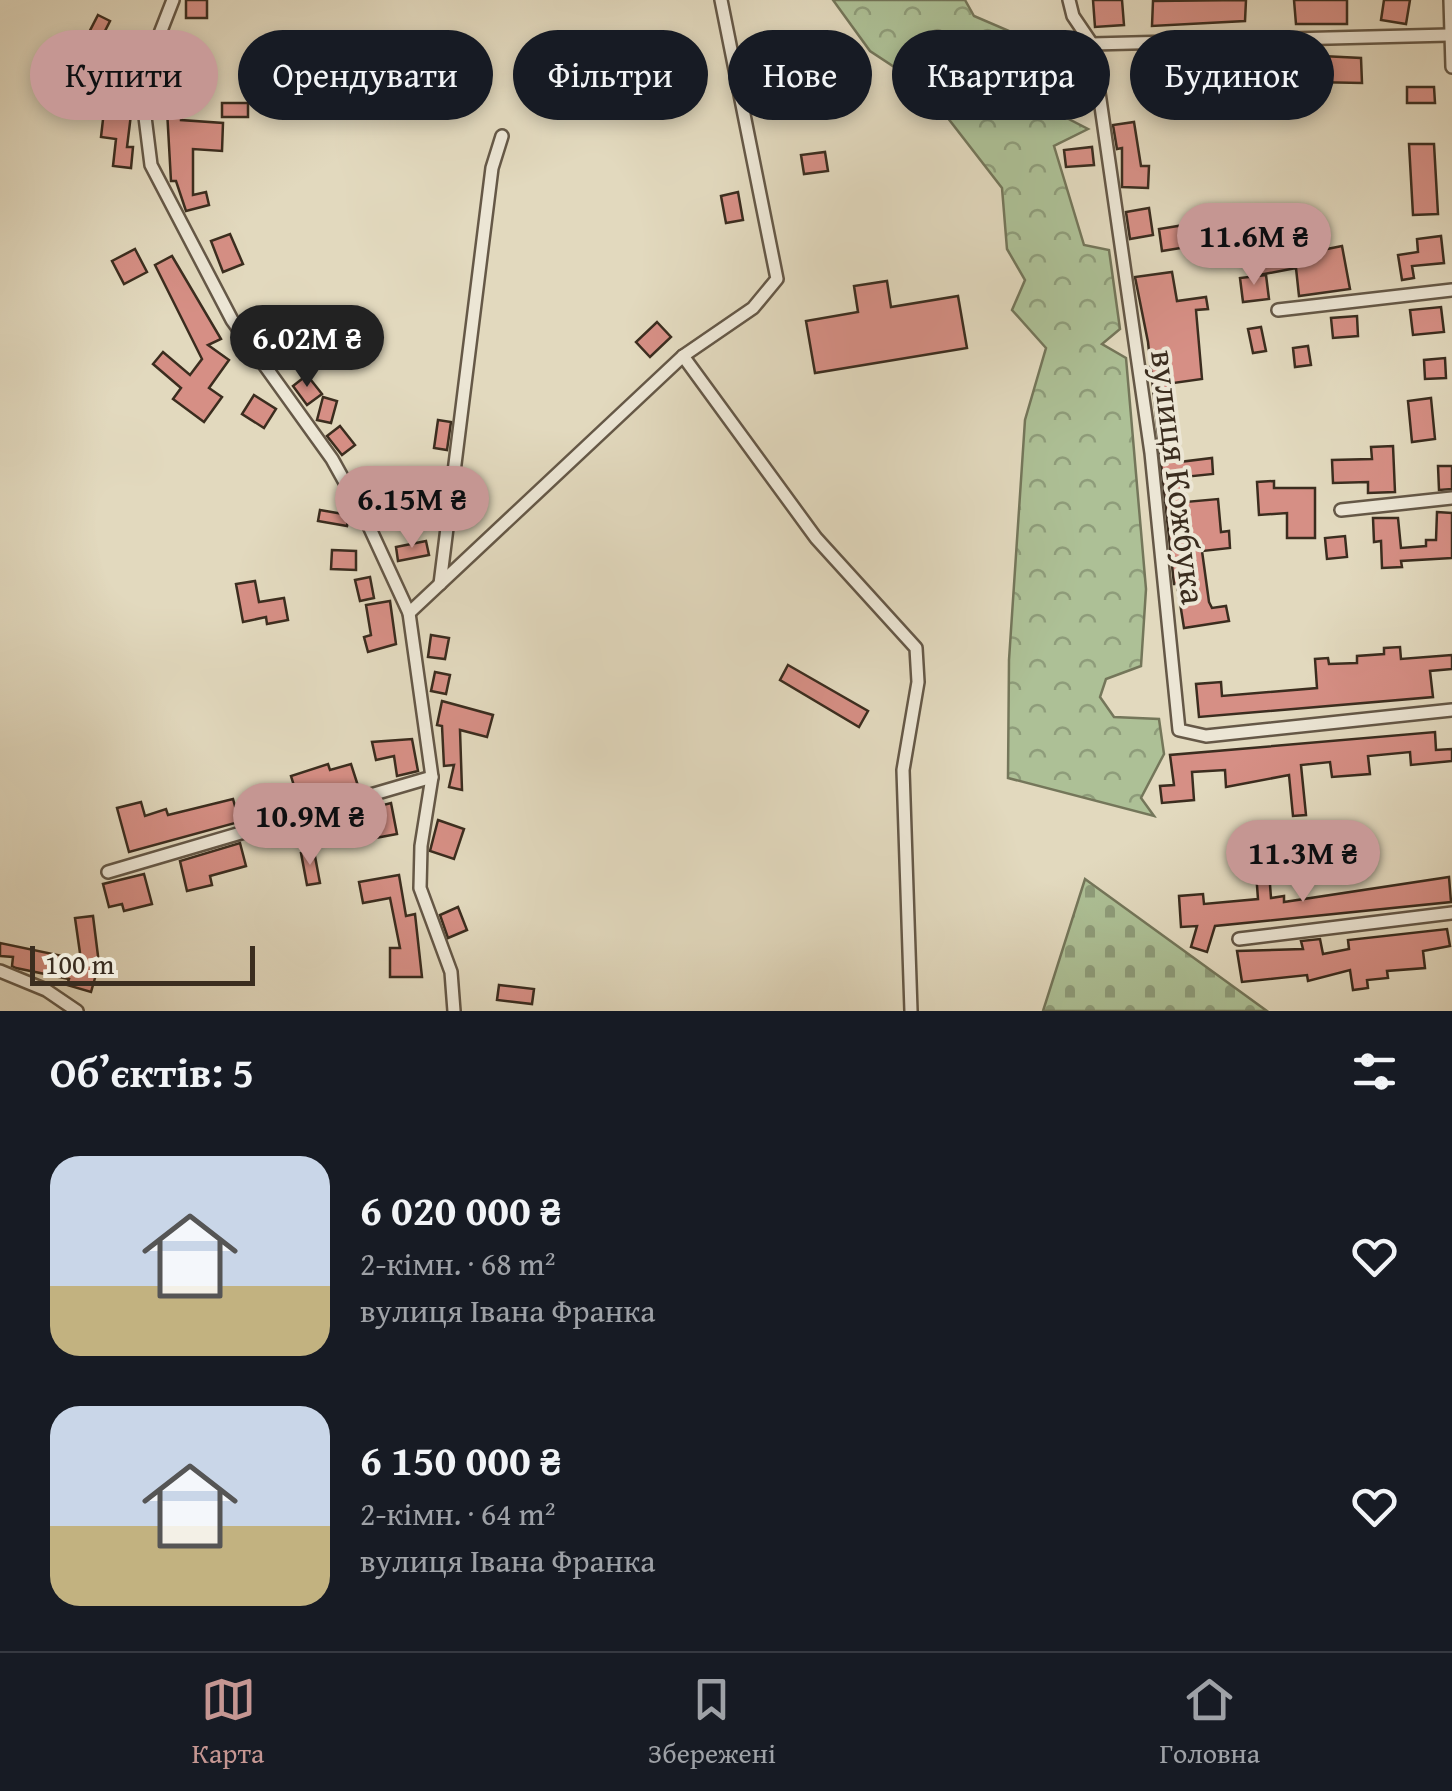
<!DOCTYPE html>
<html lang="uk">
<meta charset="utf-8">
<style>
:root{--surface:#171b24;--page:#20242c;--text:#f1f3f6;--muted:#9ea1a6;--line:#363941;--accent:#c59692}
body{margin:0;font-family:"Gentium Book Plus",serif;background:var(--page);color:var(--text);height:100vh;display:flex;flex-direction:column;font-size:38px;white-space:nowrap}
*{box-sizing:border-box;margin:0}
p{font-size:32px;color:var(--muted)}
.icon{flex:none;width:55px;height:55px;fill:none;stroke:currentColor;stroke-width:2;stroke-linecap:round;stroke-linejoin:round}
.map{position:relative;height:1011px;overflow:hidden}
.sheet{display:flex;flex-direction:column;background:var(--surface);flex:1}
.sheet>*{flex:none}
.guide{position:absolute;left:30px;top:30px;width:1392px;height:90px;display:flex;gap:20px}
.scale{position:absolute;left:30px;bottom:25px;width:225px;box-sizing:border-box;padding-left:10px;border:5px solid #3b2d1f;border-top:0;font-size:28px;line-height:35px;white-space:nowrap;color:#3b2d1f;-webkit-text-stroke:8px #ece6d5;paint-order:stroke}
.price{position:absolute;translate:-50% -85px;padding:0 22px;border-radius:35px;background:var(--accent);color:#111;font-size:32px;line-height:65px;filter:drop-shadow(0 2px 5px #0008)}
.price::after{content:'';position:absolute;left:50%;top:60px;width:30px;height:22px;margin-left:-15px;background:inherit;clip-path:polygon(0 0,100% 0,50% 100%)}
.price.current{background:#222;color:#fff}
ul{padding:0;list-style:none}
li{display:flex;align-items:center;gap:30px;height:250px;padding:0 50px}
li span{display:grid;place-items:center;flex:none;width:280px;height:200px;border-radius:30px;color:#555}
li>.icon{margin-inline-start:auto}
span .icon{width:120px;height:120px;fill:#fffc;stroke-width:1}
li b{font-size:42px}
h2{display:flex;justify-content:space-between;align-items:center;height:120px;padding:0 50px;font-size:42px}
.tag{padding:0 35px;border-radius:45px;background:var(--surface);box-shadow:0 5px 15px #0003;font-size:35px;line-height:90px}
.tag.current{background:var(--accent);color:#111}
.menu{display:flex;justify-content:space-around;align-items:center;height:140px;border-top:2px solid var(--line);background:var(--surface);font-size:28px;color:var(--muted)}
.menu a{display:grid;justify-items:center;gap:5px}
.menu .current{color:var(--accent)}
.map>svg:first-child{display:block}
</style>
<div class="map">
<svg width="1452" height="1011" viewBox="0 0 1452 1011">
<defs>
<pattern id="forest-crowns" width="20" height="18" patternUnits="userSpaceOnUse" patternTransform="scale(2.5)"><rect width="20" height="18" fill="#adc096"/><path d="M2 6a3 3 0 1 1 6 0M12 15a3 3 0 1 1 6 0" fill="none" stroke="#8e9c7a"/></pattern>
<pattern id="cemetery-stones" width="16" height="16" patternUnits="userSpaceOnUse" patternTransform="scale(2.5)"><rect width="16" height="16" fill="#adc096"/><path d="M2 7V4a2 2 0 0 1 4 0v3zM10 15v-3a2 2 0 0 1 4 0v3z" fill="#8e9c7a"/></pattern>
</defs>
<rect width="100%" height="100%" fill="#e2d9be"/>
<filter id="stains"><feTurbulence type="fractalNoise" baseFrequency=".002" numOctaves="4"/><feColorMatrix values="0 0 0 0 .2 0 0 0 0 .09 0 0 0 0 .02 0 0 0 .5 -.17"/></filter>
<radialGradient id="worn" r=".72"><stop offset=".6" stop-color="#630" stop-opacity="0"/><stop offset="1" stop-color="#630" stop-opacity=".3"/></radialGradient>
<path fill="url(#forest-crowns)" stroke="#74765a" stroke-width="2.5" d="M 833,0 L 965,0 L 974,16 L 1051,49 L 1059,114 L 1088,129 L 1054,146 L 1084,245 L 1109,250 L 1120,329 L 1102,344 L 1126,358 L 1146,589 L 1141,666 L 1106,679 L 1100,697 L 1114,717 L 1159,719 L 1164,754 L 1141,798 L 1154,816 L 1008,778 L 1009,660 L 1025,420 L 1046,348 L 1012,310 L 1025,280 L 1007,249 L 1002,188 L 923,86 L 870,51 Z"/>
<path fill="url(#cemetery-stones)" stroke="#74765a" stroke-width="2.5" d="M 1085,879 L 1267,1011 L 1043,1011 Z"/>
<g fill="#d68f85" stroke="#3b2d1f" stroke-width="2.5">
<rect x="186" y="0" width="21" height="18"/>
<path d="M 1093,0 L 1122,0 L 1124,25 L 1095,27 Z"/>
<path d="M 1246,0 L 1245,21 L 1152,26 L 1153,1 Z"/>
<path d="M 1294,0 L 1347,0 L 1347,24 L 1296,24 Z"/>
<path d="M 1384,0 L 1410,0 L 1406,24 L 1381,20 Z"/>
<path d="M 98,15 L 110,21 L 102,37 L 131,50 L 115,86 L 134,90 L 127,147 L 133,147 L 131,168 L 113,166 L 116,139 L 101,137 L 105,102 L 88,98 L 92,81 L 107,56 L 83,44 Z"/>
<path d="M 1322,56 L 1361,58 L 1362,83 L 1311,82 L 1309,102 L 1292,103 L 1291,59 Z"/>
<path d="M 1250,60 L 1266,60 L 1266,83 L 1242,83 L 1242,91 L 1223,92 L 1223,65 L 1250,65 Z"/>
<path d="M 546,61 L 556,74 L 533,92 L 522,78 Z"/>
<path d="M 1181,65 L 1181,89 L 1144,89 L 1144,66 Z"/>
<path d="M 158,81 L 183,81 L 181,120 L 223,123 L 222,151 L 193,149 L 193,195 L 206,192 L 209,205 L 186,211 L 176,181 L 171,181 L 167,110 L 157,110 Z"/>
<path d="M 1407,87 L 1434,87 L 1435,103 L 1407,103 Z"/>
<rect x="222" y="103" width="26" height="14"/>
<path d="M 1134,122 L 1141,166 L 1149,166 L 1148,188 L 1122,187 L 1122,148 L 1117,149 L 1113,125 Z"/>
<path d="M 1409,144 L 1434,144 L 1438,214 L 1413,215 Z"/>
<path d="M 1092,147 L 1094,165 L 1066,167 L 1064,150 Z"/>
<path d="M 825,152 L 828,171 L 804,174 L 801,155 Z"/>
<path d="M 738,192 L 743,220 L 726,223 L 721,196 Z"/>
<path d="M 1149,208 L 1153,235 L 1130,239 L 1126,212 Z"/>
<path d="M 1184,225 L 1187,247 L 1162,251 L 1159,229 Z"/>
<path d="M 230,234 L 243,264 L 223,272 L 211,241 Z"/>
<path d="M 1441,236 L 1444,263 L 1412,266 L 1414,278 L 1402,280 L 1398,255 L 1418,252 L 1417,239 Z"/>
<path d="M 1342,246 L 1350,289 L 1299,296 L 1296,268 L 1259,275 L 1257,263 Z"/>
<path d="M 135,249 L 147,272 L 124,284 L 112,261 Z"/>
<path d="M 172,256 L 221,339 L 208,345 L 229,360 L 209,388 L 222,397 L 204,422 L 173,399 L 181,388 L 153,364 L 163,352 L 190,375 L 202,359 L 155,265 Z"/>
<path d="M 1172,272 L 1177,301 L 1206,297 L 1208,309 L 1196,310 L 1202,379 L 1173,383 L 1179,462 L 1212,458 L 1213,474 L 1183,477 L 1186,502 L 1218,499 L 1221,532 L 1229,531 L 1230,548 L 1202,551 L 1209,602 L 1212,608 L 1226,606 L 1229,621 L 1184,628 L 1177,584 L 1174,584 L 1148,342 L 1135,277 Z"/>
<path d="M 1266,275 L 1269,299 L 1243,302 L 1240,278 Z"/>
<path d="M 887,281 L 891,307 L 958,296 L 967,348 L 815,373 L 806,321 L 858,312 L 854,286 Z"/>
<path d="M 1441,307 L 1444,332 L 1413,335 L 1410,310 Z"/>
<path d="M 1357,316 L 1358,336 L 1333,338 L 1331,318 Z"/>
<path d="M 657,322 L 671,337 L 650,357 L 636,342 Z"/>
<path d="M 1261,327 L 1266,351 L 1253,353 L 1248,329 Z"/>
<path d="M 1308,346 L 1311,365 L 1295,367 L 1293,348 Z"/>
<path d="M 1445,358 L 1446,378 L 1425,379 L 1424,360 Z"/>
<path d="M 307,375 L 322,394 L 307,405 L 293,386 Z"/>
<path d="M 254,395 L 276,409 L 264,428 L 242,414 Z"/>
<path d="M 323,397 L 337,401 L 331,423 L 317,420 Z"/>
<path d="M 1431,398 L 1435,439 L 1412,442 L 1408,401 Z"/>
<path d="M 438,420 L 451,422 L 447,450 L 434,448 Z"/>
<path d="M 340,426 L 355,445 L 342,455 L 327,436 Z"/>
<path d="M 1393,446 L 1395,492 L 1368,493 L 1368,482 L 1333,483 L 1332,460 L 1372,459 L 1371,447 Z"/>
<path d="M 1438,466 L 1452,466 L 1452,489 L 1439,490 Z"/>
<path d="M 382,475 L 395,486 L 376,508 L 363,496 Z"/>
<path d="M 1274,481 L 1274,488 L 1315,488 L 1315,538 L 1287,538 L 1287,513 L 1259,515 L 1257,482 Z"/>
<path d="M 320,510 L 349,515 L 347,526 L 318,521 Z"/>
<path d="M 1437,512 L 1452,513 L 1452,558 L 1401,561 L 1402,567 L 1382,568 L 1381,541 L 1374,542 L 1373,518 L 1398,518 L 1401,548 L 1426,546 L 1426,540 L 1436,540 Z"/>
<path d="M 1345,536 L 1347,557 L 1327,559 L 1325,538 Z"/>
<path d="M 426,541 L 429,555 L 398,561 L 396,547 Z"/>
<path d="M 332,550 L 356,551 L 356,570 L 331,569 Z"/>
<path d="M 370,577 L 374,598 L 360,601 L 355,580 Z"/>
<path d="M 255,581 L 259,602 L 284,598 L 288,620 L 267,624 L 266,617 L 243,622 L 236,584 Z"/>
<path d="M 390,601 L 396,644 L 368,652 L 364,637 L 371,635 L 366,605 Z"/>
<path d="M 431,635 L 449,638 L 445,659 L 428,657 Z"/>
<path d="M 1400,647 L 1401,659 L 1452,655 L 1452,669 L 1430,671 L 1433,697 L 1199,717 L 1196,684 L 1221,682 L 1222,696 L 1317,688 L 1315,659 L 1328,658 L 1329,664 L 1357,663 L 1357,656 L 1384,654 L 1384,648 Z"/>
<path d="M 788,665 L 868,711 L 859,727 L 780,680 Z"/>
<path d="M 435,672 L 450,675 L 446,694 L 431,691 Z"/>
<path d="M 442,701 L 493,715 L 487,737 L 460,730 L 462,790 L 449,787 L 454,765 L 444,766 L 442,726 L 437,725 Z"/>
<path d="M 1435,732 L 1436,750 L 1452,749 L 1452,761 L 1411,765 L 1410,752 L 1368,756 L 1370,774 L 1332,777 L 1330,762 L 1301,765 L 1306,815 L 1293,816 L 1289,775 L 1226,787 L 1225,770 L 1192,772 L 1194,800 L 1162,803 L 1160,786 L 1174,785 L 1170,755 Z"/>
<path d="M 412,739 L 418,771 L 397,776 L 394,756 L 376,760 L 372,742 Z"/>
<path d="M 328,764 L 330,770 L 351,764 L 359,789 L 300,805 L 291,776 Z"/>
<path d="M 269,793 L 275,812 L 129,852 L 117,808 L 141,802 L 145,816 L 166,809 L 168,815 L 233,799 L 235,806 Z"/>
<path d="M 391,803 L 397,834 L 370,839 L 369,834 L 302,849 L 298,827 Z"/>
<path d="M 438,820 L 464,829 L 454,859 L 430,851 Z"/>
<path d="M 240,843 L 246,866 L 210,876 L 212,885 L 187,891 L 180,861 Z"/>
<path d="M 314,851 L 320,883 L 307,885 L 301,853 Z"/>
<path d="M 1269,871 L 1271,898 L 1284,896 L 1284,902 L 1449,877 L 1451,902 L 1215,926 L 1207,952 L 1191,947 L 1197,926 L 1181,927 L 1179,896 L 1203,894 L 1204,904 L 1258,899 L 1256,872 Z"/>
<path d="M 144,874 L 152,904 L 124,911 L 122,904 L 109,907 L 103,884 Z"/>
<path d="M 399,875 L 406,916 L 415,914 L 422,977 L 390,977 L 390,948 L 400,948 L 390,898 L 363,903 L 359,882 Z"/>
<path d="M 458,907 L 467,930 L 448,938 L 440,915 Z"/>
<path d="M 93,916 L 99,964 L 91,992 L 67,985 L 69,979 L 16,968 L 12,966 L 13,957 L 0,956 L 0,943 L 81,960 L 75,918 Z"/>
<path d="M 1447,929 L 1450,946 L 1423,951 L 1425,968 L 1387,971 L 1388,978 L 1367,980 L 1368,988 L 1353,990 L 1350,970 L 1308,981 L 1307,975 L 1242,982 L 1237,951 L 1303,949 L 1301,941 L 1320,939 L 1323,954 L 1349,949 L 1348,940 Z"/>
<path d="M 499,985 L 534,989 L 532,1004 L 497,1000 Z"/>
</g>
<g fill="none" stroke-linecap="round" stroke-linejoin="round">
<g stroke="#655847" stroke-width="16">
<g id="street">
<path d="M 173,0 L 150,59 L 144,109 L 151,165 L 232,320 L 332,459 L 367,522 L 409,613 L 432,777 L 421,846 L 420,888 L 451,972 L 454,1011"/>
<path d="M 1069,0 L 1073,16 L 1092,44 L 1151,453 L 1179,730 L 1206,736 L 1452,710"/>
<path d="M 1450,0 L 1452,67"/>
<path d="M 1092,44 L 1449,35"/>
<path d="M 1278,310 L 1452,290"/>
<path d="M 683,356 L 816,538 L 916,648 L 918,682 L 903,770 L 911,1011"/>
<path d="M 1341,510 L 1452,498"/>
<path d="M 440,584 L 492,168 L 502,136"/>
<path d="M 409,613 L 683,356 L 753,308 L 777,279 L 721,0"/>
<path d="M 108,872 L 432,777"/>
<path d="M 1239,939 L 1452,913"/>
<path d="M 0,971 L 46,990 L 77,1011"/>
</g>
</g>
<use href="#street" stroke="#ece6d5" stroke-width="11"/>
</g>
<g text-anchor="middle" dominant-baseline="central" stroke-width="8" stroke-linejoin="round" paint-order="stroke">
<g font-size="35" fill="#3b2d1f" stroke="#ece6d5">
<text transform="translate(1179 477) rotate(83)">вулиця Кожбука</text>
</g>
</g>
<rect width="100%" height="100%" filter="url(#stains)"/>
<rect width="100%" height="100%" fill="url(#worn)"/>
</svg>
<div class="scale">100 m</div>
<b class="price" style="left:1254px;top:288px">11.6M ₴</b>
<b class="price current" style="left:307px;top:390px">6.02M ₴</b>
<b class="price" style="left:412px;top:551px">6.15M ₴</b>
<b class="price" style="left:310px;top:868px">10.9M ₴</b>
<b class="price" style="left:1303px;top:905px">11.3M ₴</b>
<div class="guide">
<a class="tag current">Купити</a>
<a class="tag">Орендувати</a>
<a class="tag">Фільтри</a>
<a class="tag">Нове</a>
<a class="tag">Квартира</a>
<a class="tag">Будинок</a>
</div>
</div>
<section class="sheet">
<h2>Об’єктів: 5<svg class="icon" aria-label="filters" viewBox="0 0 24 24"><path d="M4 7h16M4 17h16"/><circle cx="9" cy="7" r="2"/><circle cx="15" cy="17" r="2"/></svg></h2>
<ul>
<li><span style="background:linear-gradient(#c9d6e8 65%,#c2b280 0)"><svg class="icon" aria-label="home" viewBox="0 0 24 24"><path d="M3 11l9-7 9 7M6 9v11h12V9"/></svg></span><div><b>6 020 000 ₴</b><p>2-кімн. · 68 m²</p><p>вулиця Івана Франка</p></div><svg class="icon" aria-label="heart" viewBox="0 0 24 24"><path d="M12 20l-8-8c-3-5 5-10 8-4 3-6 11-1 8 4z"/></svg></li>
<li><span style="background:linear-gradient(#c9d6e8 60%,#c2b280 0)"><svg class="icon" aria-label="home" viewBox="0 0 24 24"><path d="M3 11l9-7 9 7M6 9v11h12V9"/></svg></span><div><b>6 150 000 ₴</b><p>2-кімн. · 64 m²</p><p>вулиця Івана Франка</p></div><svg class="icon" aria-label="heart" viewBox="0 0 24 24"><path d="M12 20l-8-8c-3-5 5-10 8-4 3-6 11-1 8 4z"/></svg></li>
</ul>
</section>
<nav class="menu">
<a class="current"><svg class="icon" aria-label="map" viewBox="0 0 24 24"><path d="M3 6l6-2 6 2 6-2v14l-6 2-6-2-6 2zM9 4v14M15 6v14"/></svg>Карта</a>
<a><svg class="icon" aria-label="saved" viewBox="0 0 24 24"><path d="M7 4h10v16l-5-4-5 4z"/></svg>Збережені</a>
<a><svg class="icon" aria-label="home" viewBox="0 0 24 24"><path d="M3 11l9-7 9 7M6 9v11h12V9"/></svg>Головна</a>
</nav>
